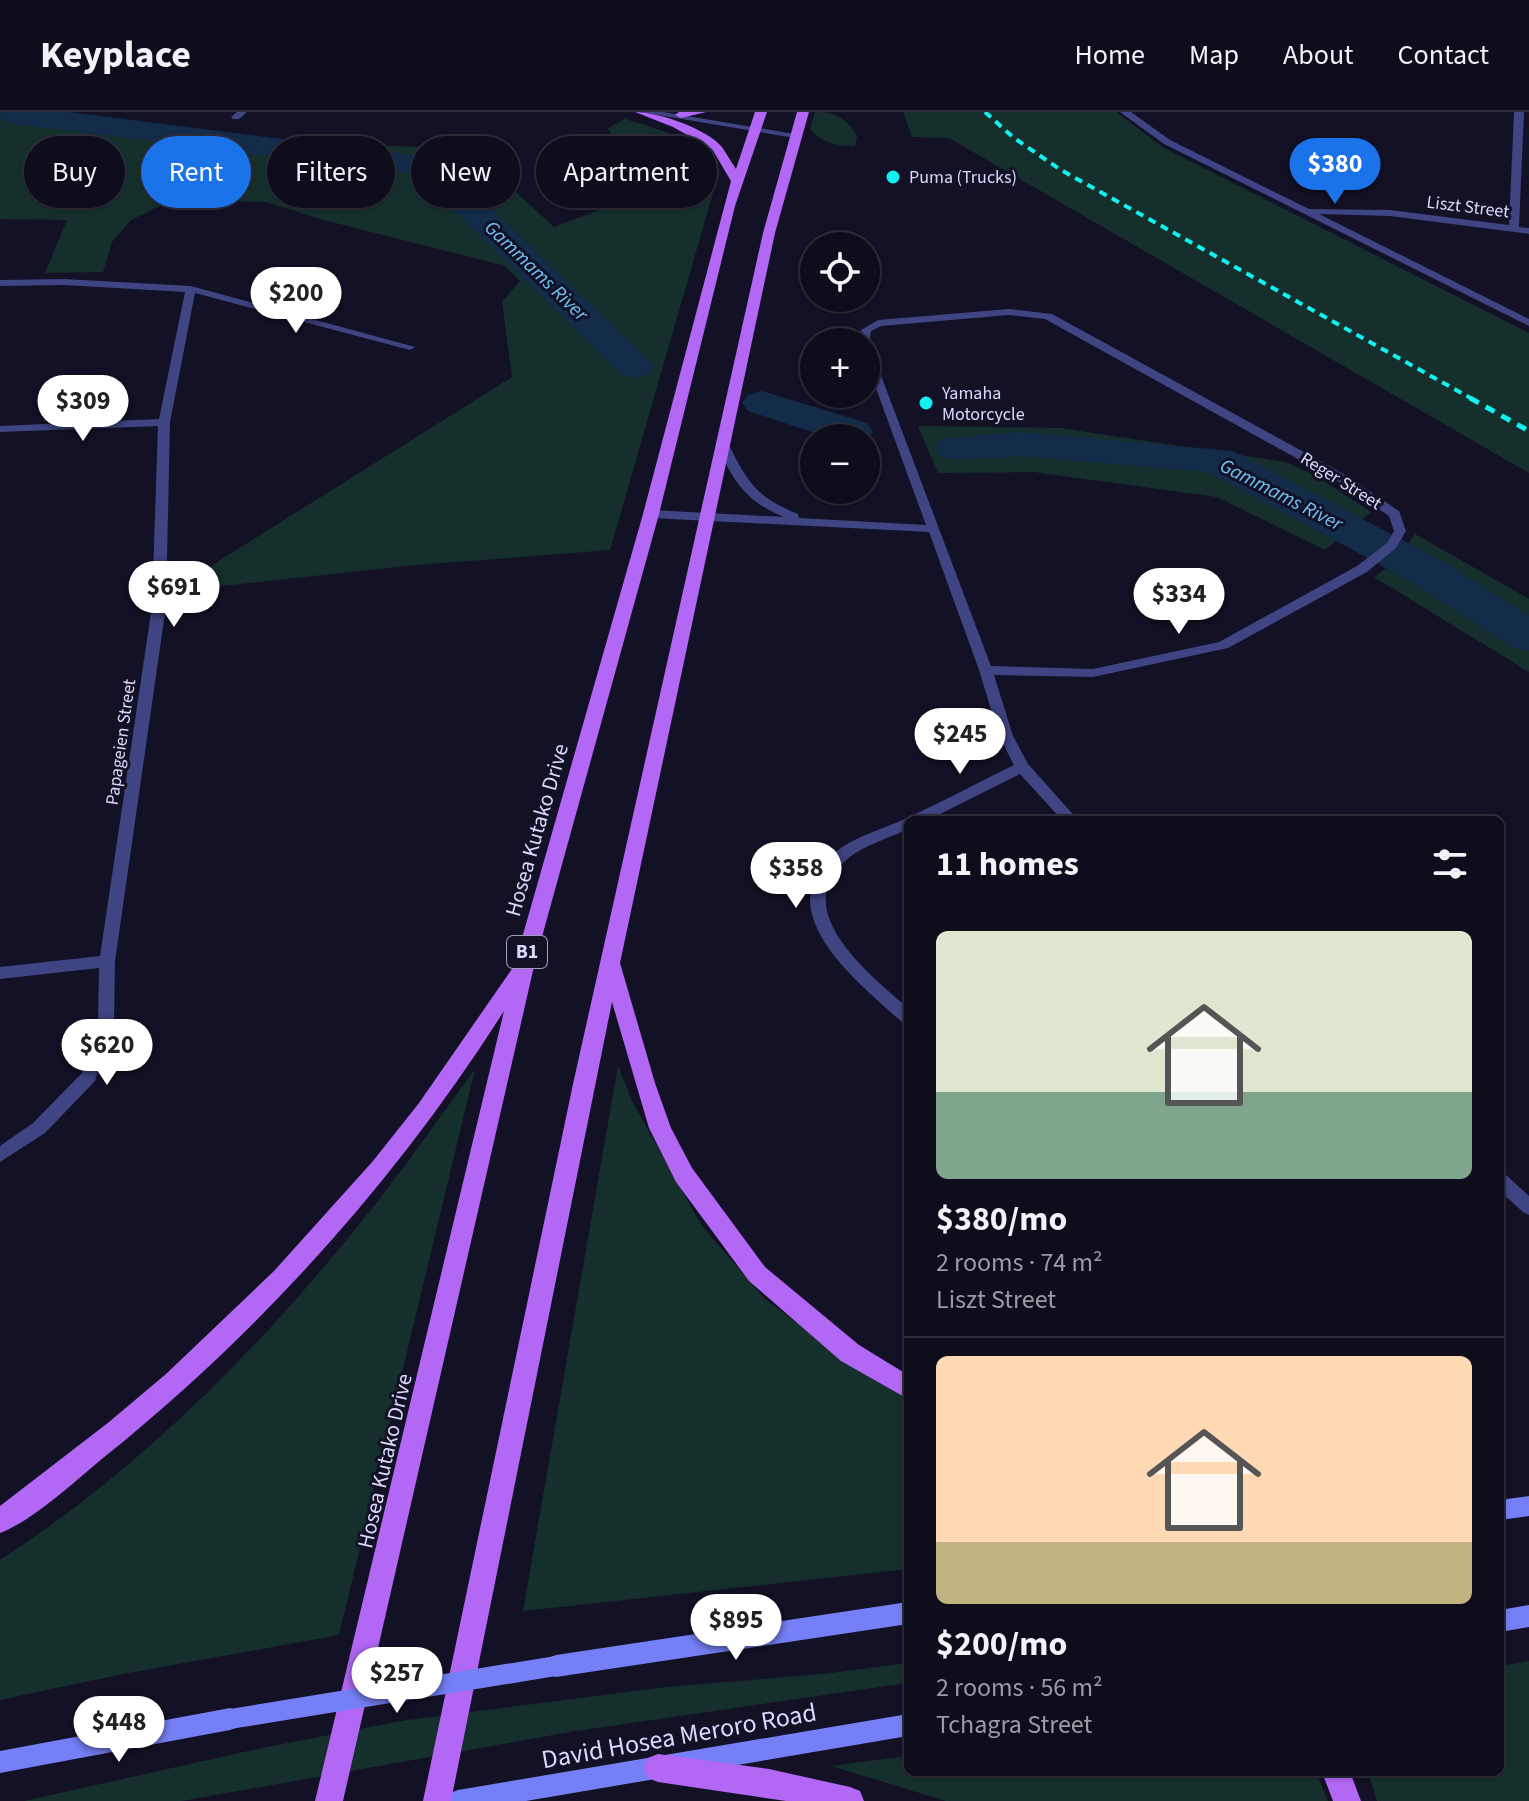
<!DOCTYPE html>
<meta charset="utf-8">
<style>
:root{--surface:#0e0d1c;--page:#1c1b29;--text:#f1f3f6;--muted:#9b9ca3;--line:#2e2d3b;--accent:#1a73e8}
body{margin:0;font-family:"Source Sans 3",sans-serif;background:var(--page);color:var(--text);height:100vh;display:flex;flex-direction:column;font-size:30px;white-space:nowrap}
*{box-sizing:border-box;margin:0}
p{font-size:26px;color:var(--muted)}
.icon{flex:none;width:44px;height:44px;fill:none;stroke:currentColor;stroke-width:2;stroke-linecap:round;stroke-linejoin:round}
.map{position:relative;flex:1;overflow:hidden}
.drawer{position:absolute;left:904px;top:704px;width:600px;height:960px;display:flex;flex-direction:column;background:var(--surface);border-radius:12px;box-shadow:0 2px 6px #0004,0 0 0 2px var(--line)}
.drawer>*{flex:none}
.banner{position:absolute;left:24px;top:24px;width:760px;height:72px;display:flex;gap:16px}
.fabs{position:absolute;left:800px;top:120px;display:grid;gap:16px}
.fabs a{display:grid;place-items:center;width:80px;height:80px;border-radius:50%;background:var(--surface);box-shadow:0 2px 6px #0004,0 0 0 2px var(--line);font-size:40px}
.price{position:absolute;translate:-50% -68px;padding:0 18px;border-radius:28px;background:#fff;color:#222;font-size:26px;line-height:52px;filter:drop-shadow(0 2px 4px #0008)}
.price::after{content:'';position:absolute;left:50%;top:48px;width:24px;height:18px;margin-left:-12px;background:inherit;clip-path:polygon(0 0,100% 0,50% 100%)}
.price.current{background:var(--accent);color:#fff}
ul{padding:0;list-style:none}
li{display:grid;align-content:center;gap:16px;height:424px;padding:0 32px}
li+li{border-top:2px solid var(--line)}
li span{display:grid;place-items:center;height:248px;border-radius:12px;color:#555}
li>.icon{margin-inline-start:auto}
span .icon{width:144px;height:144px;fill:#fffc;stroke-width:1}
li b{font-size:34px}
h2{display:flex;justify-content:space-between;align-items:center;height:96px;padding:0 32px;font-size:34px}
.pill{padding:0 28px;border-radius:36px;background:var(--surface);box-shadow:0 2px 6px #0004,0 0 0 2px var(--line);font-size:28px;line-height:72px}
.pill.current{background:var(--accent);color:#fff}
header{display:flex;align-items:center;gap:48px;box-sizing:border-box;height:112px;padding:0 40px;background:var(--surface);border-bottom:2px solid var(--line)}
header strong{font-size:38px}
nav{display:flex;gap:44px;margin-inline-start:auto;font-size:28px}
.map>svg:first-child{display:block}
</style>
<header>
<strong>Keyplace</strong>
<nav><a>Home</a><a>Map</a><a>About</a><a>Contact</a></nav>
</header>
<div class="map">
<svg width="1529" height="1689" viewBox="0 0 1529 1689">
<rect width="100%" height="100%" fill="#131126"/>
<g fill="#15302c">
<path d="M 0,0 L 54,0 L 203,22 L 307,30 L 438,36 L 508,73 L 554,115 L 645,81 L 608,16 L 625,7 C 673,22 688,23 717,67 L 610,438 L 406,454 L 194,477 L 195,464 L 512,265 L 502,190 L 520,169 L 505,154 L 320,107 L 266,90 L 172,88 L 131,108 L 112,130 L 103,160 L 45,161 L 67,108 L 0,107 Z"/>
<path d="M 815,0 C 836,0 846,6 857,24 L 855,34 C 837,35 822,30 810,17 Z"/>
<path d="M 903,0 L 1116,0 L 1164,36 L 1529,221 L 1529,361 L 949,26 L 912,25 Z"/>
<path d="M 918,314 L 1061,316 L 1285,350 L 1316,364 L 1371,400 L 1325,438 L 1217,385 L 1034,360 L 938,361 Z"/>
<path d="M 1415,422 L 1529,487 L 1529,560 L 1374,465 L 1399,447 Z"/>
<path d="M 618,954 L 633,991 L 702,1114 L 765,1187 L 853,1253 L 908,1287 L 908,1457 L 523,1499 Z"/>
<path d="M 475,957 L 339,1523 L 118,1563 L 0,1588 L 0,1448 C 142,1356 261,1235 366,1104 C 404,1057 439,1006 475,957 Z"/>
<path d="M 1529,1549 L 1529,1689 L 1377,1689 L 1368,1660 L 1500,1660 L 1500,1554 Z"/>
<path d="M 908,1551 L 908,1571 L 576,1619 L 182,1689 L 24,1689 L 257,1637 L 401,1609 L 666,1575 L 823,1562 Z"/>
<path d="M 908,1644 L 908,1660 L 1316,1660 L 1328,1689 L 946,1689 L 831,1654 Z"/>
</g>
<g fill="none" stroke-linecap="round" stroke-linejoin="round">
<g fill="#122c4a" fill-rule="evenodd">
<path d="M 0,0 L 69,0 L 440,47 L 654,254 L 649,262 L 635,266 L 621,262 L 418,63 L 16,12 L 1,7 Z"/>
<path d="M 762,279 L 867,311 L 873,320 L 866,329 L 866,326 L 830,326 L 748,299 L 742,291 L 748,283 Z"/>
<path d="M 1021,320 L 1233,339 L 1442,449 L 1529,504 L 1529,540 L 1512,535 L 1410,469 L 1209,360 L 1021,344 L 956,348 L 941,345 L 935,336 L 941,327 Z"/>
</g>
<g fill="#3f4482" fill-rule="evenodd">
<path d="M 237,0 L 247,0 L 239,7 L 233,7 L 231,5 Z"/>
<path d="M 640,0 L 663,0 L 800,23 L 795,26 Z"/>
<path d="M 1120,0 L 1131,0 L 1170,28 L 1309,97 L 1390,98 L 1509,113 L 1514,0 L 1524,0 L 1519,115 L 1529,116 L 1529,122 L 1390,104 L 1319,102 L 1529,207 L 1529,214 L 1164,32 Z"/>
<path d="M 64,167 L 191,174 L 415,235 L 410,238 L 195,181 L 170,310 L 166,494 L 115,849 L 114,911 L 95,969 L 45,1021 L 0,1050 L 0,1034 L 33,1011 L 82,961 L 98,911 L 99,856 L 0,867 L 0,855 L 100,844 L 152,494 L 158,314 L 0,320 L 0,314 L 159,307 L 185,180 L 64,173 L 0,174 L 0,168 Z"/>
<path d="M 1009,197 L 1052,202 L 1342,361 L 1399,399 L 1406,419 L 1396,436 L 1367,460 L 1228,536 L 1093,565 L 994,563 L 1013,624 L 1028,652 L 1078,708 L 1062,708 L 1020,662 L 928,708 L 908,708 L 908,717 C 887,727 858,735 842,752 C 791,802 873,865 908,896 L 908,912 L 902,910 C 860,872 768,801 832,743 C 853,724 885,717 909,705 C 944,689 979,670 1014,653 L 999,624 L 979,558 L 929,420 L 651,406 L 645,402 L 651,398 L 784,405 C 745,389 734,370 717,333 L 723,329 L 729,333 C 748,372 758,386 798,402 L 799,406 L 926,413 L 866,249 L 866,230 L 860,230 L 861,218 L 878,208 ZM 1009,203 L 1045,207 L 1334,367 L 1389,404 L 1394,419 L 1387,431 L 1357,454 L 1219,530 L 1093,557 L 991,554 L 869,232 L 871,219 L 881,214 Z"/>
<path d="M 1500,1061 L 1506,1063 L 1529,1084 L 1529,1103 L 1523,1100 L 1500,1079 Z"/>
</g>
<g fill="#7680f6" fill-rule="evenodd">
<path d="M 1529,1384 L 1529,1404 L 1500,1408 L 1500,1388 Z"/>
<path d="M 908,1490 L 908,1512 L 556,1565 L 548,1562 L 545,1554 L 548,1546 L 556,1543 Z"/>
<path d="M 1529,1493 L 1529,1515 L 1500,1520 L 1500,1498 Z"/>
<path d="M 230,1596 L 238,1599 L 241,1607 L 238,1615 L 230,1618 L 0,1661 L 0,1639 Z"/>
<path d="M 908,1602 L 908,1624 L 526,1689 L 447,1689 L 450,1681 L 458,1678 Z"/>
</g>
<g fill="#b267f5" fill-rule="evenodd">
<path d="M 635,0 C 659,0 707,17 722,35 C 727,42 731,50 736,57 L 755,0 L 767,0 L 735,94 L 659,402 L 535,850 L 343,1689 L 315,1689 L 504,899 C 396,1069 260,1220 103,1346 C 74,1370 34,1408 0,1421 L 0,1394 L 109,1310 L 166,1262 L 274,1159 L 373,1049 L 419,991 L 514,854 L 643,402 L 731,69 L 712,37 L 673,15 Z"/>
<path d="M 679,0 L 706,0 L 681,6 L 675,3 Z"/>
<path d="M 797,0 L 809,0 L 775,121 L 620,851 L 655,971 L 671,1016 L 692,1056 L 765,1155 L 859,1233 L 908,1263 L 908,1287 L 841,1249 L 749,1169 L 676,1070 L 649,1016 L 612,890 L 451,1689 L 423,1689 L 573,972 L 763,121 Z"/>
<path d="M 658,1642 L 769,1657 L 850,1675 L 860,1679 L 864,1689 L 786,1689 L 658,1670 L 648,1666 L 644,1656 L 648,1646 Z"/>
<path d="M 1322,1660 L 1350,1660 L 1361,1689 L 1333,1689 Z"/>
</g>
<path stroke="#12f0f0" stroke-width="4" stroke-dasharray="8 6" stroke-linecap="butt" d="M 985,0 L 1014,26 L 1061,58 L 1474,288"/>
<path stroke="#12f0f0" stroke-width="5" stroke-dasharray="10 8" stroke-linecap="butt" d="M 1470,286 L 1529,319"/>
<path stroke="#7680f6" stroke-width="20" d="M 230,1607 L 556,1554"/>
</g>
<g fill="#12f0f0" stroke="#131126" stroke-width="3">
<circle cx="893" cy="65" r="8"/>
<circle cx="926" cy="291" r="8"/>
</g>
<g text-anchor="middle" dominant-baseline="central" stroke-width="6" stroke-linejoin="round" paint-order="stroke">
<g font-size="18" fill="#dad9fd" stroke="#131126" text-anchor="start">
<text x="909" y="65">Puma (Trucks)</text>
<text x="942" y="281">Yamaha<tspan x="942" dy="21">Motorcycle</tspan></text>
</g>
<g font-size="18" fill="#dad9fd" stroke="#131126">
<text transform="translate(1468 95) rotate(7)">Liszt Street</text>
<text transform="translate(1341 369) rotate(32)">Reger Street</text>
<text transform="translate(121 630) rotate(-82)">Papageien Street</text>
</g>
<g font-size="20" font-style="italic" fill="#6ec5f6" stroke="#131126">
<text transform="translate(536 159) rotate(44)">Gammams River</text>
<text transform="translate(1281 383) rotate(27)">Gammams River</text>
</g>
<rect fill="#131126" stroke="#9e9dbc" stroke-width="2" x="507" y="824" width="40" height="32" rx="6"/>
<g font-size="20" font-weight="bold" fill="#dad9fd">
<text x="527" y="840">B1</text>
</g>
<g font-size="22" fill="#dad9fd" stroke="#131126">
<text transform="translate(537 718) rotate(-74)">Hosea Kutako Drive</text>
<text transform="translate(385 1349) rotate(-77)">Hosea Kutako Drive</text>
</g>
<g font-size="26" fill="#dad9fd" stroke="#131126">
<text transform="translate(679 1624) rotate(-10)">David Hosea Meroro Road</text>
</g>
</g>
</svg>
<div class="fabs">
<a><svg class="icon" aria-label="locate" viewBox="0 0 24 24"><circle cx="12" cy="12" r="6"/><path d="M12 2v4M12 18v4M2 12h4M18 12h4"/></svg></a>
<a>+</a>
<a>−</a>
</div>
<b class="price current" style="left:1335px;top:94px">$380</b>
<b class="price" style="left:296px;top:223px">$200</b>
<b class="price" style="left:83px;top:331px">$309</b>
<b class="price" style="left:174px;top:517px">$691</b>
<b class="price" style="left:1179px;top:524px">$334</b>
<b class="price" style="left:960px;top:664px">$245</b>
<b class="price" style="left:796px;top:798px">$358</b>
<b class="price" style="left:107px;top:975px">$620</b>
<b class="price" style="left:736px;top:1550px">$895</b>
<b class="price" style="left:397px;top:1603px">$257</b>
<b class="price" style="left:119px;top:1652px">$448</b>
<div class="banner">
<a class="pill">Buy</a>
<a class="pill current">Rent</a>
<a class="pill">Filters</a>
<a class="pill">New</a>
<a class="pill">Apartment</a>
</div>
<section class="drawer">
<h2>11 homes<svg class="icon" aria-label="filters" viewBox="0 0 24 24"><path d="M4 7h16M4 17h16"/><circle cx="9" cy="7" r="2"/><circle cx="15" cy="17" r="2"/></svg></h2>
<ul>
<li><span style="background:linear-gradient(#dfe7d0 65%,#7fa58c 0)"><svg class="icon" aria-label="home" viewBox="0 0 24 24"><path d="M3 11l9-7 9 7M6 9v11h12V9"/></svg></span><div><b>$380/mo</b><p>2 rooms · 74 m²</p><p>Liszt Street</p></div></li>
<li><span style="background:linear-gradient(#ffd9b3 75%,#c2b280 0)"><svg class="icon" aria-label="home" viewBox="0 0 24 24"><path d="M3 11l9-7 9 7M6 9v11h12V9"/></svg></span><div><b>$200/mo</b><p>2 rooms · 56 m²</p><p>Tchagra Street</p></div></li>
</ul>
</section>
</div>
